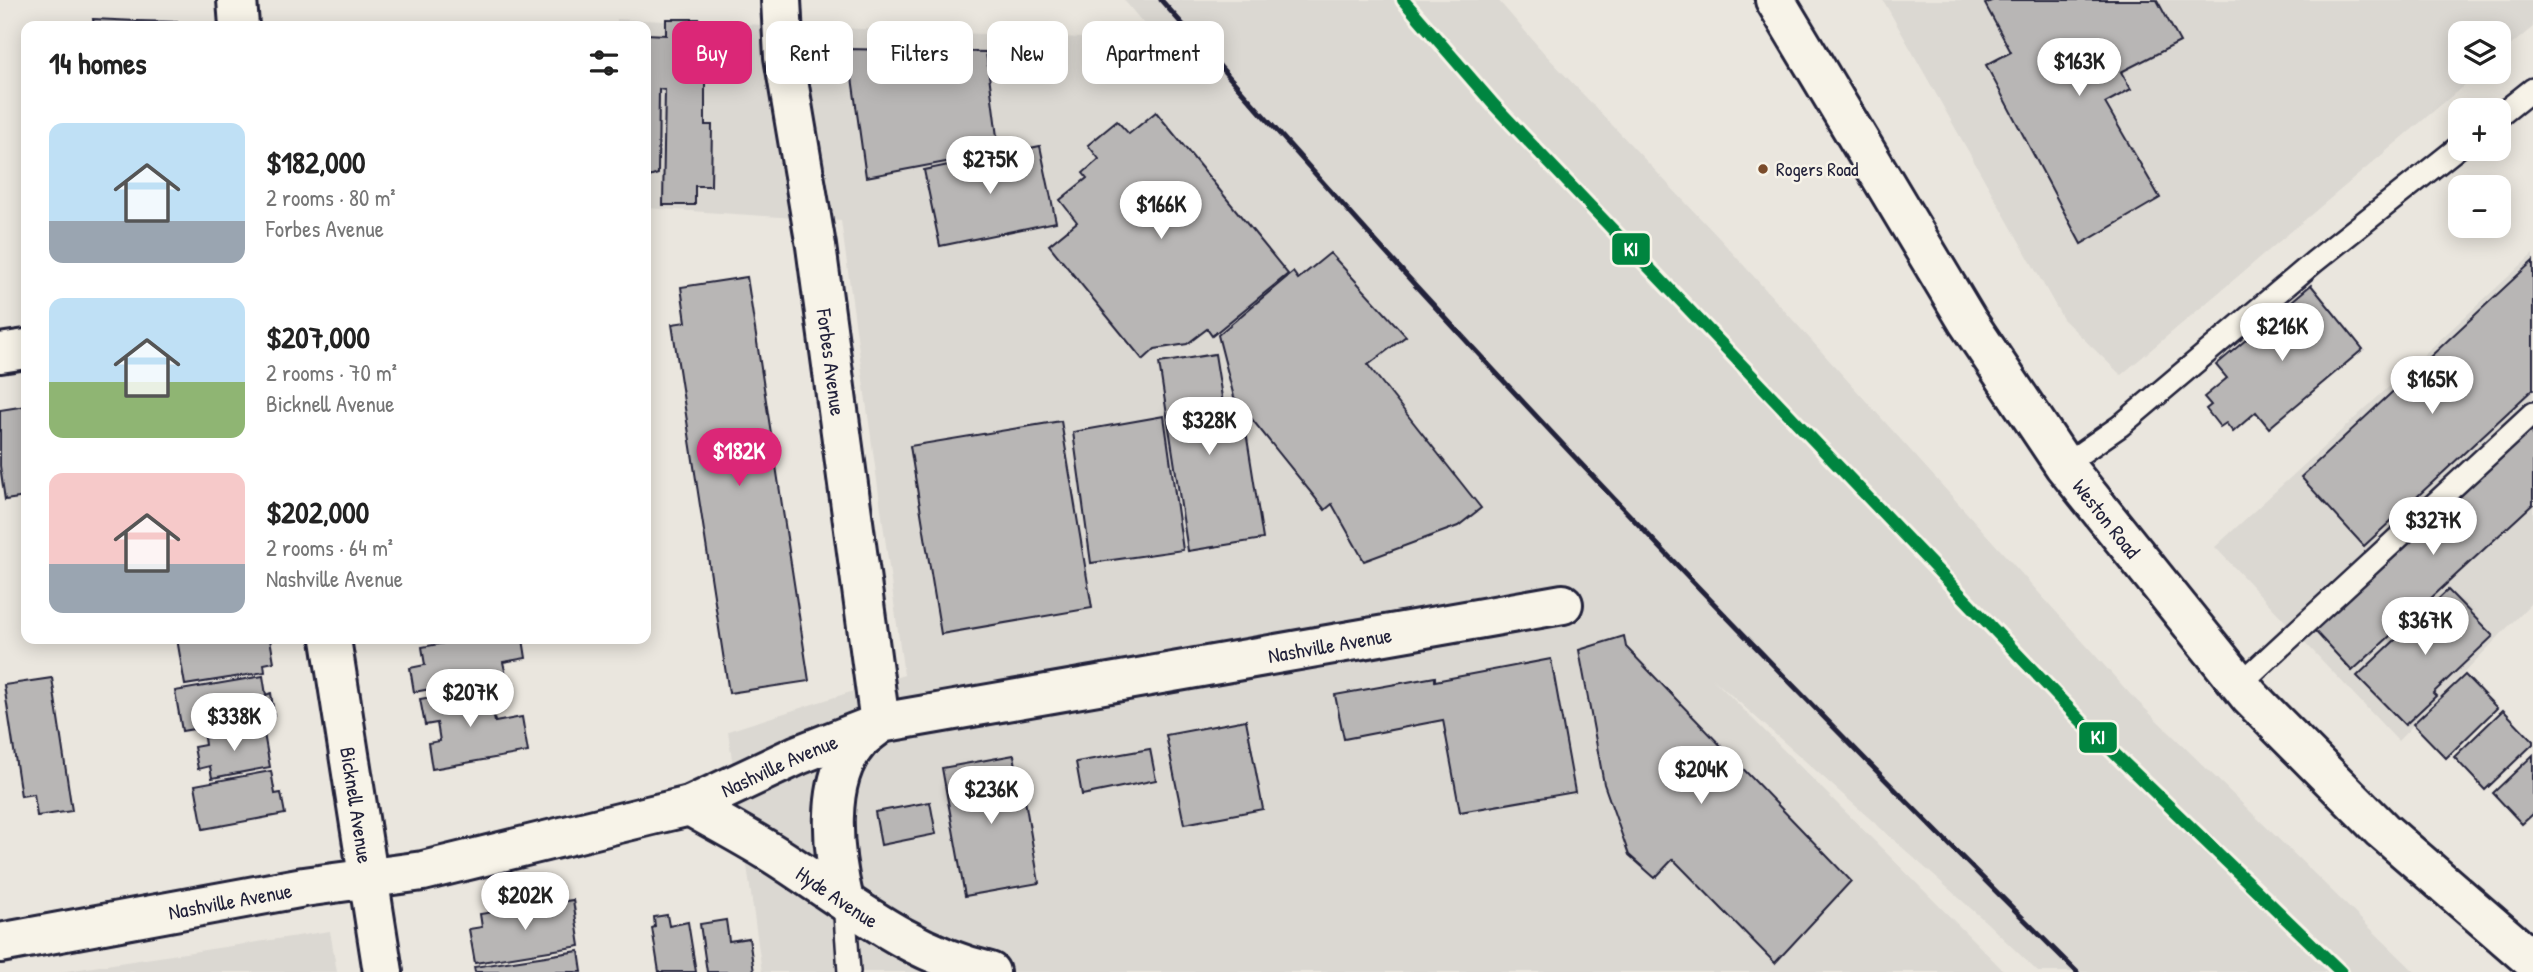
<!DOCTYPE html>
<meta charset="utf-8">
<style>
:root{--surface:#fff;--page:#f6f6f6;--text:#222;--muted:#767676;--accent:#db2777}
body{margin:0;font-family:"Patrick Hand",sans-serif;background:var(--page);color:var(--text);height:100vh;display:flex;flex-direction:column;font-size:26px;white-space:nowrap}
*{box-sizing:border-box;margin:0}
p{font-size:23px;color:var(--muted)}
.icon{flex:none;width:38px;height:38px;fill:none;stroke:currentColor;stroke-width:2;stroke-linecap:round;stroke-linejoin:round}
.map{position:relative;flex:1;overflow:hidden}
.details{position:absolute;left:21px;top:21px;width:630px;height:623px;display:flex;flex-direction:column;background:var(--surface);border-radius:14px;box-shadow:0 4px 18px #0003}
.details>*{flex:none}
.hud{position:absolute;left:672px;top:21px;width:665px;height:63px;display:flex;gap:14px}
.controls{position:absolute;left:2448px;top:21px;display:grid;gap:14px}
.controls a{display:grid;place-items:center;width:63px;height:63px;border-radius:14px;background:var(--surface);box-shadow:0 4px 18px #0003;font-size:35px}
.price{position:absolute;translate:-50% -60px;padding:0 16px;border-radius:24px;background:#fff;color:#222;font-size:23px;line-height:46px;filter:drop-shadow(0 2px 4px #0008)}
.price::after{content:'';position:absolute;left:50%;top:42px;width:21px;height:16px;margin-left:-10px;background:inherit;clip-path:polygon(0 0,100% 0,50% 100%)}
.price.active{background:var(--accent);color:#fff}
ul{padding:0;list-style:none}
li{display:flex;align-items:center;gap:21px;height:175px;padding:0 28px}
li span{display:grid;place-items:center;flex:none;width:196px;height:140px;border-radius:14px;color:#555}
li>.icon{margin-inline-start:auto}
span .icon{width:84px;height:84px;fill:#fffc;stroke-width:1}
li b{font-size:30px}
h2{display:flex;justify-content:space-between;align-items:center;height:84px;padding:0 28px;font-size:30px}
.tag{padding:0 24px;border-radius:14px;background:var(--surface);box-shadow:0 4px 18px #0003;font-size:24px;line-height:63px}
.tag.active{background:var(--accent);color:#fff}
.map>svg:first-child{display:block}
</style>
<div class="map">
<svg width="2533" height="972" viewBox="0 0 2533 972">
<rect width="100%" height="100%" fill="#eae6de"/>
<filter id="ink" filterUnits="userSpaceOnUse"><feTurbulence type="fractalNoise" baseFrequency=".0143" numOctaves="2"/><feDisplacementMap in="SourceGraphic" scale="14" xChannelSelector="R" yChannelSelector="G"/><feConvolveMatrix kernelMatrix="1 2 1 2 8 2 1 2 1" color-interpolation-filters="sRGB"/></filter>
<g filter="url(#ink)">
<g fill="#dbd8d2">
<path d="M 1124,0 L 1498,0 L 1544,53 L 1720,239 L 2130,694 L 2415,972 L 2038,972 L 1986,922 L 1713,679 L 2005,972 L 762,972 L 728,731 L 904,675 L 841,221 L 646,208 L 646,26 L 617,26 L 617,19 L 1158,41 Z"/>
<path d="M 1883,0 L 2533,0 L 2533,27 L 2499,55 L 2499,33 L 2460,33 L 2460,72 L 2480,72 L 2121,375 L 2063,319 Z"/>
<path d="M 2533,254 L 2533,601 L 2398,741 L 2215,547 Z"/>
<path d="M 330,931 L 337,972 L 60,972 Z"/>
</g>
<g fill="#b8b6b5" stroke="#22223b" stroke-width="2">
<path d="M 1993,0 L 2157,0 L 2180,42 L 2121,72 L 2131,89 L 2105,103 L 2160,198 L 2081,244 L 1986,65 L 2011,52 L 1985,4 Z"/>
<path d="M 93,19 L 136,21 L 137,26 L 94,26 Z"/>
<path d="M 666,19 L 699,19 L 699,40 L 705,40 L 705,125 L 712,125 L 711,186 L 695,186 L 695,205 L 663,205 L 665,90 L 659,89 L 658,174 L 646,178 L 646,34 L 666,35 Z"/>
<path d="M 136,21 L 179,22 L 180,26 L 137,26 Z"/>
<path d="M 848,49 L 986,52 L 999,152 L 866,177 Z"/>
<path d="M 1156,112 L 1288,274 L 1212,336 L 1207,329 L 1187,344 L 1155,349 L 1143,360 L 1049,245 L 1077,222 L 1060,200 L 1087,178 L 1083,173 L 1099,159 L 1088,145 L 1117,121 L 1129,134 Z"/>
<path d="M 1040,146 L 1056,222 L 940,246 L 924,170 Z"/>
<path d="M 1330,253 L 1406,336 L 1368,365 L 1481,508 L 1458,526 L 1364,561 L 1332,504 L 1325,510 L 1234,397 L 1218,335 L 1293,272 L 1298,279 Z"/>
<path d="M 2533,261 L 2533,389 L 2364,546 L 2301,477 Z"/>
<path d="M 747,277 L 809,681 L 729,693 L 672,324 L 686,322 L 681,287 Z"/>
<path d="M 2311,285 L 2363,349 L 2269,428 L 2256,412 L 2233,432 L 2226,423 L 2220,427 L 2206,409 L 2211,405 L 2204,397 L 2227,378 L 2216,365 Z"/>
<path d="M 1215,354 L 1226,422 L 1244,419 L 1263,539 L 1188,551 L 1159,363 Z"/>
<path d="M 26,406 L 26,497 L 5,500 L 0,466 L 0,410 Z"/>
<path d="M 1164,416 L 1183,550 L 1091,563 L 1073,432 Z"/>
<path d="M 1061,421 L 1092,608 L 941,634 L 910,446 Z"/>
<path d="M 2533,427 L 2533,504 L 2352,671 L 2314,630 Z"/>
<path d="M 2448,590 L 2493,636 L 2433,693 L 2436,696 L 2405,725 L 2357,676 Z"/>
<path d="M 1624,636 L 1626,647 L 1851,881 L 1775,963 L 1673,859 L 1655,878 L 1629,855 L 1604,784 L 1579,650 Z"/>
<path d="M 177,639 L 270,639 L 274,662 L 264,664 L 265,672 L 185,685 Z"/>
<path d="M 466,639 L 523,639 L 526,658 L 503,662 L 506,675 L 414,692 L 410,668 L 425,665 L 422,647 Z"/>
<path d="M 1551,659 L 1575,792 L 1460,812 L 1443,720 L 1344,739 L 1335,695 L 1435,677 L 1435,681 Z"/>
<path d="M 2465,675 L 2497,708 L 2446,758 L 2413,724 Z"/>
<path d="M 263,676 L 266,695 L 271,693 L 274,715 L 182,731 L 175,691 Z"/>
<path d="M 52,678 L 72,811 L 37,816 L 34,794 L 21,796 L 4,685 Z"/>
<path d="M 488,687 L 495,722 L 522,717 L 528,752 L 432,769 L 428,743 L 440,741 L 437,723 L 425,725 L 420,699 Z"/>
<path d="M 2503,710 L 2533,741 L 2533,744 L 2485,790 L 2454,757 Z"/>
<path d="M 1246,720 L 1263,809 L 1184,824 L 1166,735 Z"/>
<path d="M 263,728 L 270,767 L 212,778 L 210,766 L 198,769 L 194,747 L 205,745 L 204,738 Z"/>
<path d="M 1150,749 L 1156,780 L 1082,795 L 1076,762 Z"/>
<path d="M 1014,755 L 1019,783 L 1022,782 L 1039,883 L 965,896 L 942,768 Z"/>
<path d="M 2533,755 L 2533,814 L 2522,824 L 2493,793 Z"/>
<path d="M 271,771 L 275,794 L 281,793 L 285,814 L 203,829 L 195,785 Z"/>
<path d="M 930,802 L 936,834 L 881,845 L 875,812 Z"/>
<path d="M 573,900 L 580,946 L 475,963 L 469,929 L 482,927 L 480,914 Z"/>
<path d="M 667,915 L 669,926 L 688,922 L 696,972 L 659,972 L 652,928 L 655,927 L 654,917 Z"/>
<path d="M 726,920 L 729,941 L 749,938 L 754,972 L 707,972 L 700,924 Z"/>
<path d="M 579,951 L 582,972 L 475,972 L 474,967 Z"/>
</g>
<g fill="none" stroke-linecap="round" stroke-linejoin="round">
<g stroke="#22223b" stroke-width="26">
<g id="service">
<path d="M 2499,116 L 2533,89"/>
<path d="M 2064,465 L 2120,426 L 2314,262 L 2460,146"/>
<path d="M 2240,684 L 2533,413"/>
<path d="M 844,901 L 849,972"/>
</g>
</g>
<g stroke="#22223b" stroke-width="44">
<g id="minor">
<path d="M 237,0 L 239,26"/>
<path id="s1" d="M 781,0 L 784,57 L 816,246 L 880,723"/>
<path d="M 0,353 L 26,349"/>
<path id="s2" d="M 331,639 L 383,972"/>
<path id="s3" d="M 690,806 C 719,823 750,839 778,857 C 848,902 908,953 990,972"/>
<path d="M 844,901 C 833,854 823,780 859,741 C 864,736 871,731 876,727"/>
<path id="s4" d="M 0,943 L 304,887 L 423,871 L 652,815 L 690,806 L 798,755 L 880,723 L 1563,604"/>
</g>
</g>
<g stroke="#22223b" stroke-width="44">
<g id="secondary">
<path id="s5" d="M 1775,0 L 1968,322 L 2064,465 L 2250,697 L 2382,830 L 2533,961"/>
</g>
</g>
<use href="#service" stroke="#f7f3e8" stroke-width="21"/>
<use href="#minor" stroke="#f7f3e8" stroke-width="38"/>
<use href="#secondary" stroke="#f7f3e8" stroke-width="38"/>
<path stroke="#22223b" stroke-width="5" d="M 1161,0 C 1245,95 1330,191 1416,286 C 1630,520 1851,748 2077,972"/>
<g stroke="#f7f3e8" stroke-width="18">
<path id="rail-1" d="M 1403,0 L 1494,105 L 2085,725 L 2341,972"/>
</g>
<use href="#rail-1" stroke="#00853f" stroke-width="12"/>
</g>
</g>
<circle fill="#7a4b2a" stroke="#f7f3e8" stroke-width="2.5" cx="1763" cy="169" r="6"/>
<g text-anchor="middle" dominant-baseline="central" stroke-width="5" stroke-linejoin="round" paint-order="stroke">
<g font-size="19" fill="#22223b" stroke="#f7f3e8" text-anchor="start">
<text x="1776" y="169">Rogers Road</text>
</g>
<g font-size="21" fill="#22223b" stroke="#f7f3e8">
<text stroke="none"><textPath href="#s1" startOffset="366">Forbes Avenue</textPath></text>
<text stroke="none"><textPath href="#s5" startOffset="616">Weston Road</textPath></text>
<text stroke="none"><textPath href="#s4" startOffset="1368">Nashville Avenue</textPath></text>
<text stroke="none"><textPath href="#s4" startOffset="802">Nashville Avenue</textPath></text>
<text stroke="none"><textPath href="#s2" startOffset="168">Bicknell Avenue</textPath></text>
<text stroke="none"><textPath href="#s3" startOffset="173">Hyde Avenue</textPath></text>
<text stroke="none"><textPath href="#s4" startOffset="234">Nashville Avenue</textPath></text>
</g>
</g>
<g stroke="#f7f3e8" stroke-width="2.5">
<rect x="1611" y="232" width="40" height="34" rx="7" fill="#00853f"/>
<rect x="2078" y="721" width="40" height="33" rx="7" fill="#00853f"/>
</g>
<g font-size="19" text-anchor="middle" font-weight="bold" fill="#fff">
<text x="1631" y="256">KI</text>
<text x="2098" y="744">KI</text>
</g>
</svg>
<div class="controls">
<a><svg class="icon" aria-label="layers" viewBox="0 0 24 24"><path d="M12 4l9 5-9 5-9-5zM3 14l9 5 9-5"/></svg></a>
<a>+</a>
<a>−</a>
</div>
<b class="price" style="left:2079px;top:98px">$163K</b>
<b class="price" style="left:990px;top:196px">$275K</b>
<b class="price" style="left:1161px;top:241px">$166K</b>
<b class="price" style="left:2282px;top:363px">$216K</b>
<b class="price" style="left:2432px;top:416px">$165K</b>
<b class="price" style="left:1209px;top:457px">$328K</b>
<b class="price active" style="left:739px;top:488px">$182K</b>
<b class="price" style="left:2433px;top:557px">$327K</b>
<b class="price" style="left:2425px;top:657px">$367K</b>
<b class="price" style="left:470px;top:729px">$207K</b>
<b class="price" style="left:234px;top:753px">$338K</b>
<b class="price" style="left:1701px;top:806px">$204K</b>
<b class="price" style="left:991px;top:826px">$236K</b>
<b class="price" style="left:525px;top:932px">$202K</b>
<div class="hud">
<a class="tag active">Buy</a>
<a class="tag">Rent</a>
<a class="tag">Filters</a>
<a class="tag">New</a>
<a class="tag">Apartment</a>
</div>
<section class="details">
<h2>14 homes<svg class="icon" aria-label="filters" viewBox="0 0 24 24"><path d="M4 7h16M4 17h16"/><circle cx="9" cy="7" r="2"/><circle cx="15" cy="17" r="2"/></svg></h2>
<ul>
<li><span style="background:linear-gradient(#bfe0f5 70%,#9aa5b1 0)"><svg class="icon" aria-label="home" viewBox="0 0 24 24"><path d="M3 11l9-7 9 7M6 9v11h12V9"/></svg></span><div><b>$182,000</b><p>2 rooms · 80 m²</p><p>Forbes Avenue</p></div></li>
<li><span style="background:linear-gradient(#bfe0f5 60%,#8fb573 0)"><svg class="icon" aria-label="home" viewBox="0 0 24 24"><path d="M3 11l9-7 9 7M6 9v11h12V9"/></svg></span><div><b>$207,000</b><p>2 rooms · 70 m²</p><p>Bicknell Avenue</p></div></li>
<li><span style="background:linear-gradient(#f6c9c9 65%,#9aa5b1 0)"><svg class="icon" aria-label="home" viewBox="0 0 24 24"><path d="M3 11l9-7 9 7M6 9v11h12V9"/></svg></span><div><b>$202,000</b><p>2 rooms · 64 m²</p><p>Nashville Avenue</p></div></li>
</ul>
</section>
</div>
